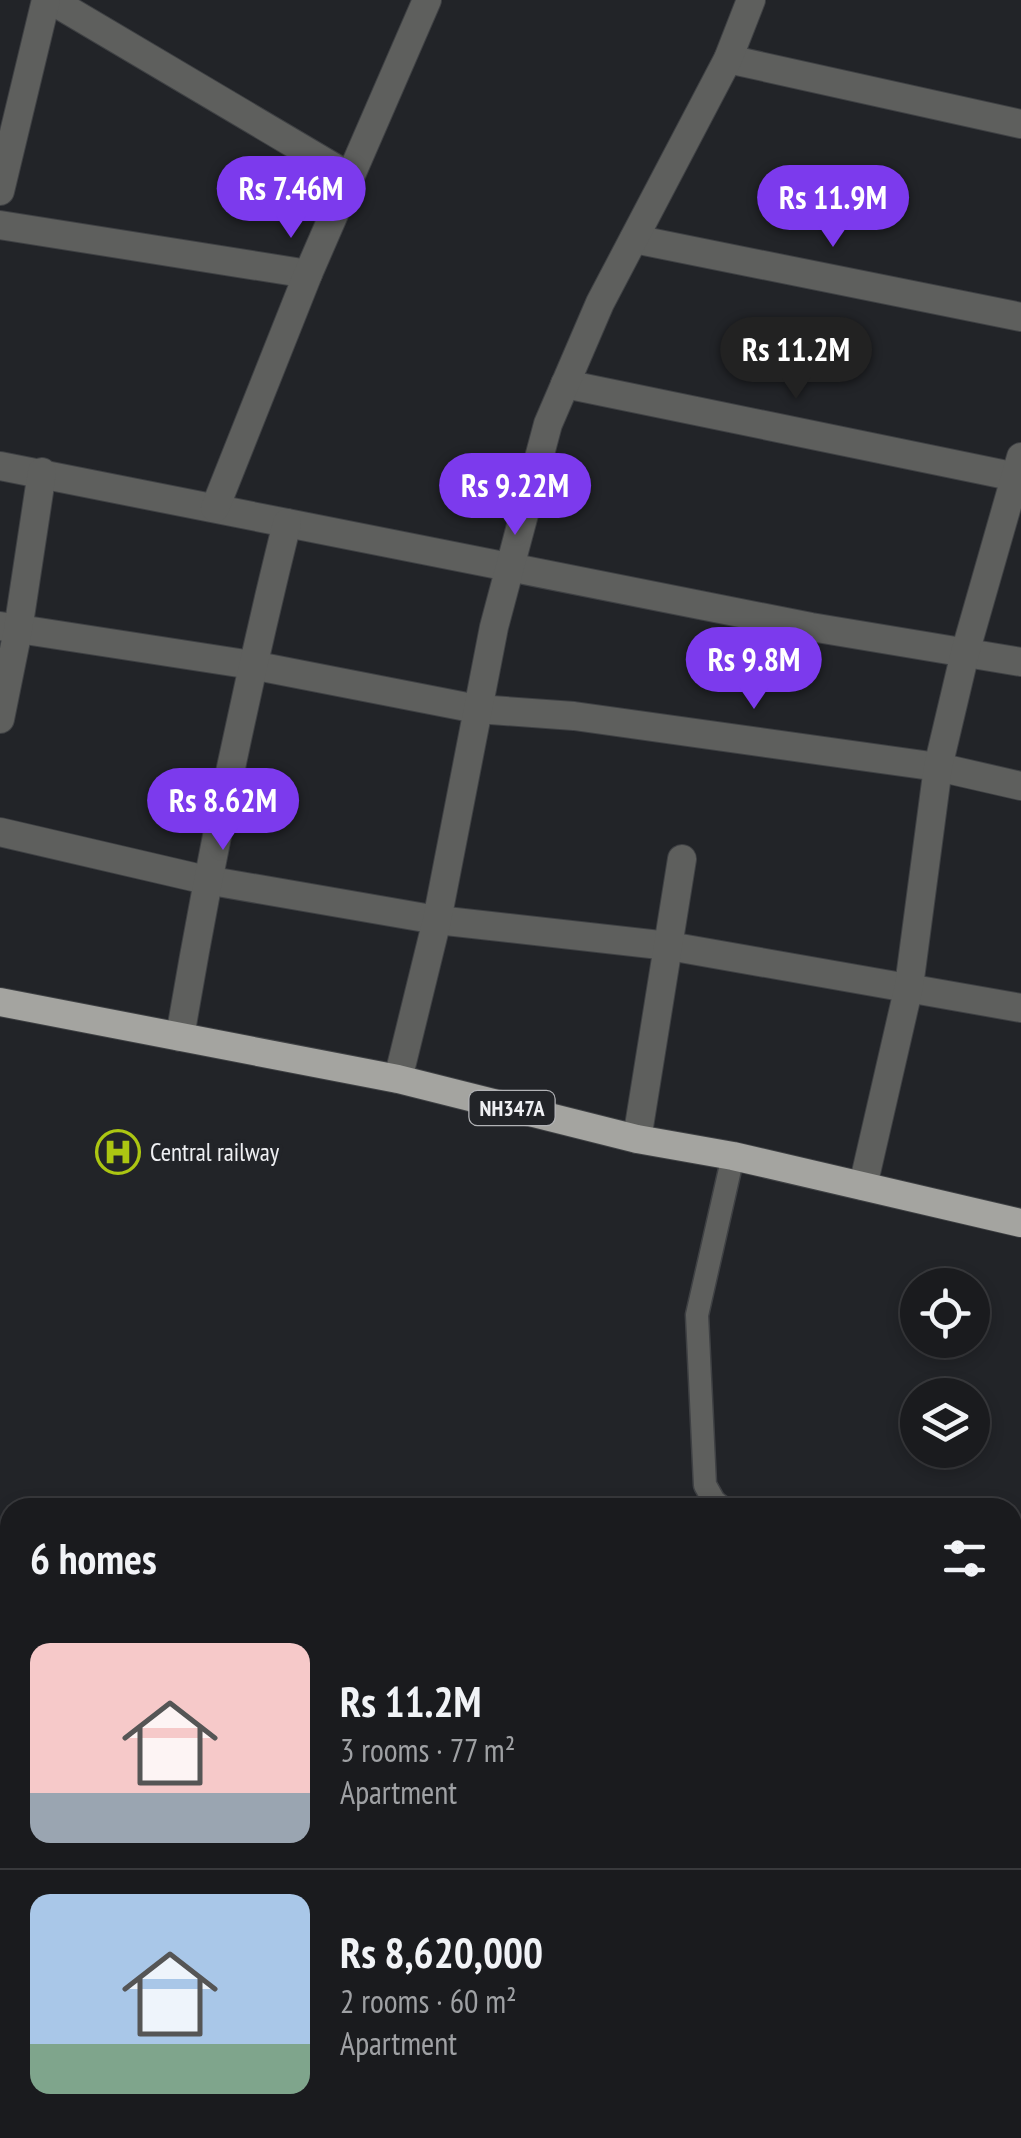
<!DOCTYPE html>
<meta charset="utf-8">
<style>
:root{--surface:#1a1b1e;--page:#27282b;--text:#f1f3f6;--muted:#9fa1a4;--line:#38393c;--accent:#7c3aed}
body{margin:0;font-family:"PT Sans Narrow",sans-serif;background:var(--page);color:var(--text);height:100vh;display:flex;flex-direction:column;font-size:38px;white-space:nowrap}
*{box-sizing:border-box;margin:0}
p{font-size:32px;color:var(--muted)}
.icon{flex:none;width:55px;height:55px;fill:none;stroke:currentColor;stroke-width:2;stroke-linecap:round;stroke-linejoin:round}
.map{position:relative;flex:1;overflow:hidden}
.details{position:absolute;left:0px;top:1498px;width:1022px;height:642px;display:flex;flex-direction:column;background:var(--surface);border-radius:30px 30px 0 0;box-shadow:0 5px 15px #0003,0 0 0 2px var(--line)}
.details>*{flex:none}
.controls{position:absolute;left:900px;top:1268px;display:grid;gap:20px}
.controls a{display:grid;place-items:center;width:90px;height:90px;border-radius:50%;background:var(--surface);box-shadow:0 5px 15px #0003,0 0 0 2px var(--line);font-size:50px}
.price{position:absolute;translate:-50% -85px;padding:0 22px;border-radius:35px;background:var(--accent);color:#fff;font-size:32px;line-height:65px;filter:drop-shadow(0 2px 5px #0008)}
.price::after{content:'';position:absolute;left:50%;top:60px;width:30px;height:22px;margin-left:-15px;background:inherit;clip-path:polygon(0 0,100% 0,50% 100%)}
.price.on{background:#222;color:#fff}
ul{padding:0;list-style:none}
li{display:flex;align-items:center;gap:30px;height:250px;padding:0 30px}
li+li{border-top:2px solid var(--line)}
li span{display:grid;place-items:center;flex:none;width:280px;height:200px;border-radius:20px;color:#555}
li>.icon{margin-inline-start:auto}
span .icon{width:120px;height:120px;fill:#fffc;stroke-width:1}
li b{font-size:42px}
h2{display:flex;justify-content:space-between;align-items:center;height:120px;padding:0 30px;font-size:42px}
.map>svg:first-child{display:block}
</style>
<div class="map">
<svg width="1021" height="2138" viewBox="0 0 1021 2138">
<rect width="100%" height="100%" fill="#222428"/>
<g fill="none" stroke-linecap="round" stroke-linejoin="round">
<g stroke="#3f4144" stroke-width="25">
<g id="service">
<path d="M 723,1508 L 714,1501 L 705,1485 L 697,1315 L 733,1156"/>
<path d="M 1012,1549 L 1021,1550"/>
</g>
</g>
<g stroke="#3f4144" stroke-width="30">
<g id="minor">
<path d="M 51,0 L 350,177"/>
<path d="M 728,59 L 1021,124"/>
<path d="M 0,191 L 46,0"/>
<path d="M 0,225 L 308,274"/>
<path d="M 634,239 L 1021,317"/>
<path d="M 565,384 L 1016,477"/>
<path d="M 0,466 L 811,627 L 1021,662"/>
<path d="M 215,508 L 308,274 L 427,0"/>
<path d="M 0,626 L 252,665 L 477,709 L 574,716 L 938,767 L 1021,786"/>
<path d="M 0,719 L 18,630 L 42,472"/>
<path d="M 0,832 L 206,880 L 437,920 L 669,946 L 1021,1008"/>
<path d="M 180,1037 C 209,864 245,693 287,523"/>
<path d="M 637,1139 L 682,859"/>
<path d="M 863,1186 L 909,986 L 938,767 L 965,653 L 1021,457"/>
<path d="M 0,2018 L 10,2018"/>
<path d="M 1012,2081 L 1021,2082"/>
<path d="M 1012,2107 L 1021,2103"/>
<path d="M 996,2138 L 999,2130"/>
</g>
</g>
<g stroke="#3f4144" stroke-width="30">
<path id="tertiary" d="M 398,1079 L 437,920 L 494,627 L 548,424 L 600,303 L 728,59 L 751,0"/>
</g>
<g stroke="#3f4144" stroke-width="30">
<path id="trunk" d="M 0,1002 L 398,1079 L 637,1139 L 733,1156 L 1021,1223"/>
</g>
<use href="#service" stroke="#5e5f5d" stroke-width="22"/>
<use href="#minor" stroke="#5e5f5d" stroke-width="28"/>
<use href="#tertiary" stroke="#5e5f5d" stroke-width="28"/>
<use href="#trunk" stroke="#a4a4a0" stroke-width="28"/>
<g stroke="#c3c4c7" stroke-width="8" stroke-dasharray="20 10" stroke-linecap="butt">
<path d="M 0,1534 L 10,1539"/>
<path d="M 0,1562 L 10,1566"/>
<path d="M 0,1579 L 10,1583"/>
<path d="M 0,1718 L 10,1720"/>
<path d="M 0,1791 L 10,1792"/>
<path d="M 1012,1876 L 1021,1878"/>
<path d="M 1012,1912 L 1021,1913"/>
<path d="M 1012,1938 L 1021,1939"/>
<path d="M 0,1976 L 10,1976"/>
<path d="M 1012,2041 L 1021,2040"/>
</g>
</g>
<defs>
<g id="hospital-ring" transform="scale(2.25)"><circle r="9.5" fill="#222428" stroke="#acc612" stroke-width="1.5"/><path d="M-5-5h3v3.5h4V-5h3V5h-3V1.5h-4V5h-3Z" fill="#acc612"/></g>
</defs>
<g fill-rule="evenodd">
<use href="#hospital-ring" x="118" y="1152"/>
</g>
<g text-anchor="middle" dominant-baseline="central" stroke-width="8" stroke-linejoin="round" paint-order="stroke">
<rect fill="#222428" stroke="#b2b3b6" stroke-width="2.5" x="469.5" y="1091" width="85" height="34" rx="8"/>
<g font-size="22" font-weight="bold" fill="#eff0f3">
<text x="512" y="1108">NH347A</text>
</g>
<g font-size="25" fill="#eff0f3" stroke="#222428" text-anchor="start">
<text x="150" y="1152">Central railway</text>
</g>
</g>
</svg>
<div class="controls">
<a><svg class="icon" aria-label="locate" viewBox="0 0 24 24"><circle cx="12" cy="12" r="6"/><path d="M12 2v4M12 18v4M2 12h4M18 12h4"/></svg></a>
<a><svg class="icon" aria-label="layers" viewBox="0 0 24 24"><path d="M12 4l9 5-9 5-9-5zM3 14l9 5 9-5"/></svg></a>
</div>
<b class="price" style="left:291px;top:241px">Rs 7.46M</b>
<b class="price" style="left:833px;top:250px">Rs 11.9M</b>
<b class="price on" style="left:796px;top:402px">Rs 11.2M</b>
<b class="price" style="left:515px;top:538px">Rs 9.22M</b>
<b class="price" style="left:754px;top:712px">Rs 9.8M</b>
<b class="price" style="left:223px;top:853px">Rs 8.62M</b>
<section class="details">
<h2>6 homes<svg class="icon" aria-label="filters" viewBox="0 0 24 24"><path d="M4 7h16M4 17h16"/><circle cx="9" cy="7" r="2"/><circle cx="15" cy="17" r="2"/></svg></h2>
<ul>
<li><span style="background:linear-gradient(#f6c9c9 75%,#9aa5b1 0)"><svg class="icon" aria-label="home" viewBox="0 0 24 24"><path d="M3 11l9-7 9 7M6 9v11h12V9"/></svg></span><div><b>Rs 11.2M</b><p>3 rooms · 77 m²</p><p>Apartment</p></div></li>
<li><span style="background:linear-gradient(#a9c7e8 75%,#7fa58c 0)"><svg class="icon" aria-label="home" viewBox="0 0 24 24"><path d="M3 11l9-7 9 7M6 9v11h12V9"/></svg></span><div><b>Rs 8,620,000</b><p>2 rooms · 60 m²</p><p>Apartment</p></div></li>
</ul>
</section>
</div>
